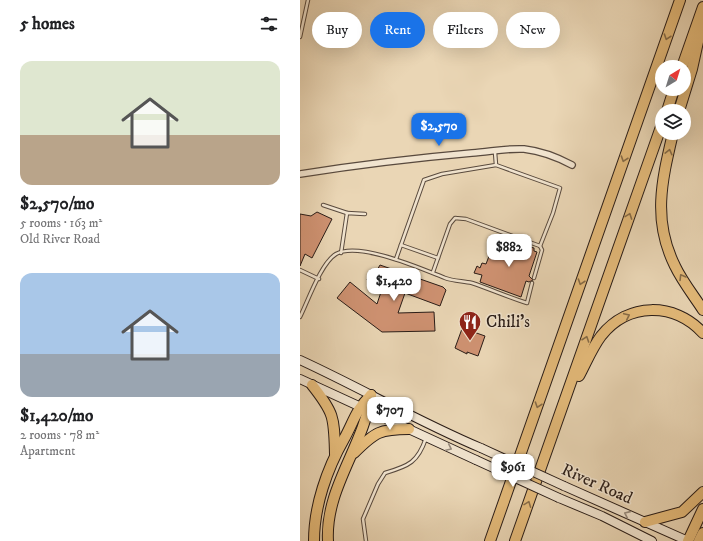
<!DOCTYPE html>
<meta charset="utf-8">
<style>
:root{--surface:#fff;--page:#f2f2f2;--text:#202124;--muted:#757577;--accent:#1a73e8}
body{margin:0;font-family:"IM FELL DW Pica",serif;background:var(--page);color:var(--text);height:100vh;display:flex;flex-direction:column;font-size:15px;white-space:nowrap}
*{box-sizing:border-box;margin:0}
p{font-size:13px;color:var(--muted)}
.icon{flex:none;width:22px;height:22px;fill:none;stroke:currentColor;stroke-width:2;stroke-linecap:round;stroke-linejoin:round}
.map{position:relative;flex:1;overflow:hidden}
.side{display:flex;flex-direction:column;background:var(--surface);width:300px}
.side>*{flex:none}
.banner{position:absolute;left:12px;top:12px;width:331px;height:36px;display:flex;gap:8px}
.needle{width:26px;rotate:38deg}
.buttons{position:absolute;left:355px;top:60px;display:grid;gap:8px}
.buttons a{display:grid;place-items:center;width:36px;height:36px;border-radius:50%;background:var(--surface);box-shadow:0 4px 16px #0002;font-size:20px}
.price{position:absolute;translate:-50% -34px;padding:0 9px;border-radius:8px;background:#fff;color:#222;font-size:13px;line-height:26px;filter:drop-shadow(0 1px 2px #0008)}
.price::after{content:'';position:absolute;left:50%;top:24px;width:12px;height:9px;margin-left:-6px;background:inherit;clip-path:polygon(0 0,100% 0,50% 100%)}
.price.active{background:var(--accent);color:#fff}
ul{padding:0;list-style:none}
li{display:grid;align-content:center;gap:8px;height:212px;padding:0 20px}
li span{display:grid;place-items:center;height:124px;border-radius:12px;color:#555}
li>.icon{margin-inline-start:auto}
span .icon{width:72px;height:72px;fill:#fffc;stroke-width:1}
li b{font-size:17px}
h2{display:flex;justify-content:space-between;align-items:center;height:48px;padding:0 20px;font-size:17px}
.tag{padding:0 14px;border-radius:18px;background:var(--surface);box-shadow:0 4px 16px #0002;font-size:14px;line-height:36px}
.tag.active{background:var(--accent);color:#fff}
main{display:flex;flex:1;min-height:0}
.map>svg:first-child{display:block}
</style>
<main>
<section class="side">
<h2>5 homes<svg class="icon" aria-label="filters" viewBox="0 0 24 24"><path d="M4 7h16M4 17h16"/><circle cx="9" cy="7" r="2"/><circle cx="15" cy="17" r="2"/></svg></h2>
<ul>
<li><span style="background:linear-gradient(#dfe7d0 60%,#b9a48a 0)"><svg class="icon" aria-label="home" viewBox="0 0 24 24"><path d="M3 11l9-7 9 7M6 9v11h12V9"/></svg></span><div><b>$2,570/mo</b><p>5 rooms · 163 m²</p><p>Old River Road</p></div></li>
<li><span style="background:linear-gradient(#a9c7e8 65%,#9aa5b1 0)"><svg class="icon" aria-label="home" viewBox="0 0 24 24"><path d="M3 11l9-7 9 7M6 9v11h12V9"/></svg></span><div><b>$1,420/mo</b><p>2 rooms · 78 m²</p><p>Apartment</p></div></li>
</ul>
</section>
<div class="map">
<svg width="403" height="541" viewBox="0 0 403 541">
<rect width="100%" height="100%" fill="#ead6b5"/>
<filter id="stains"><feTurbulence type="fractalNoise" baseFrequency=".005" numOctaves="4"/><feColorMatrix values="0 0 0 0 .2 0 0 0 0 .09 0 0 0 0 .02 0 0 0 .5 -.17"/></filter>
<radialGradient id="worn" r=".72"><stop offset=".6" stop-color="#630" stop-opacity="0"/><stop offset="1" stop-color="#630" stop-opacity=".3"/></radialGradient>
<g fill="#cf9272" stroke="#291c17">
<path d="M 17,212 L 32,219 L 12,258 L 5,254 L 0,266 L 0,214 L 11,216 Z"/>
<path d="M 204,240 L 234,248 L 234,251 L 237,252 L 229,276 L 233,280 L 229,282 L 226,281 L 221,297 L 180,282 L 182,275 L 174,273 L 177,266 L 180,268 L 182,263 L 186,264 L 191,251 L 199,254 Z"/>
<path d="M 80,265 L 143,287 L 146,290 L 140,306 L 105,293 L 98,313 L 134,312 L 135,331 L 82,332 L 37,298 L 50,282 L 77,304 L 83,286 L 67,280 L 71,269 L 76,272 Z"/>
<path d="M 163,326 L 169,328 L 168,330 L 185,336 L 178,356 L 167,352 L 167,354 L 155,348 Z"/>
</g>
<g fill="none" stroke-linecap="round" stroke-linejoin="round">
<g stroke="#594a3e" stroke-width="4.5">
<g id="service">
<path d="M 0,37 L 8,0"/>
<path d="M 196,165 L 260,188 L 253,213 L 240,246 L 242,250 L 234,278"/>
<path d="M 23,205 L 47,213"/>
<path d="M 101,245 L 138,258"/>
<path d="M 41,253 L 47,213 L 65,214"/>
<path d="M 96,259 L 124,180 L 142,174 L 196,165 L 195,152"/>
<path d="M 0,270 L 19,279"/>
<path d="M 133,272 L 150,224 L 155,218 L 166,219 L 240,246"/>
<path d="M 0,317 C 8,301 21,263 36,254 C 59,241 122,269 145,278 C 153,281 163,281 172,283 C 190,289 208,297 227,303 L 232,283"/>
<path d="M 66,541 L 63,519 L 78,484 L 85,473 C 109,466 118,462 126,438"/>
</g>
</g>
<g stroke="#594a3e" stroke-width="8">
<path id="minor" d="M 0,174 C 57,165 115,158 172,153 C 189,152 207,148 224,149 C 241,151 257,157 272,165"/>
</g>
<g stroke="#291c17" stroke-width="10">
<g id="secondary">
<path d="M 0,360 C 61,388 119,422 181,448"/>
<path d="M 0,379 L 176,460"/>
<path d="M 264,486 L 388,541"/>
<path d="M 259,498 L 302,516 L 352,541"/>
</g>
</g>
<g stroke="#291c17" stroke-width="12">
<g id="motorway">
<path d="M 382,67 L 403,7"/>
<path d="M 367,111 L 374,89"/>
<path d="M 379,111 L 392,69 L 403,19"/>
<path d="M 373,133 C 362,180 352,220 375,266 C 382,281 394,296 403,310"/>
<path d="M 279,376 C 286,363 292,348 301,336 C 328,302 374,302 403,333"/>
<path d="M 12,385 C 35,414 34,418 35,454"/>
<path d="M 54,453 C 75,432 80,429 109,429"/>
<path d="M 345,522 L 382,512 L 403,492"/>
<path d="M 14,541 C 14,506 27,469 44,439 C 54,421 55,411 71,395"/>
<path d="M 28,541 C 25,488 64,446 71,395"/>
<path d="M 190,541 L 380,0"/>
<path d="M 215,541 L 362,124"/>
<path d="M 388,541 L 403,509"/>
<path d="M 399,541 L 403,533"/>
</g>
</g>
<use href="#service" stroke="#f1e4cf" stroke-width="2.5"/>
<use href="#minor" stroke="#f1e4cf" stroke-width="5.5"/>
<use href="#secondary" stroke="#f1e4cf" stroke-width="8"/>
<use href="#motorway" stroke="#e5bb7a" stroke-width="10"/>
<g stroke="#291c17" stroke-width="10" stroke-linecap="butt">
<g id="secondary-bridge">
<path d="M 181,448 L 264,486"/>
<path d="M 176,460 L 259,498"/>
</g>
</g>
<use href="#secondary-bridge" stroke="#f1e4cf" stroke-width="8"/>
</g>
<defs><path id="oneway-chevron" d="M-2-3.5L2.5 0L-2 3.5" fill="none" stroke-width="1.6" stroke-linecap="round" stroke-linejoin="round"/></defs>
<g stroke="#876c48">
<use href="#oneway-chevron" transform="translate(367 37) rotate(109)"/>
<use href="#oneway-chevron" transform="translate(369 152) rotate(-76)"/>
<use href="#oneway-chevron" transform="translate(324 159) rotate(109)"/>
<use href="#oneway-chevron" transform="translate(329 216) rotate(-70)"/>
<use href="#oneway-chevron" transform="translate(382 277) rotate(-121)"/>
<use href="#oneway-chevron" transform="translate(281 282) rotate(109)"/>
<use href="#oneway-chevron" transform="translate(327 316) rotate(-25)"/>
<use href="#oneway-chevron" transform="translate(286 339) rotate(-71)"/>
<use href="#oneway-chevron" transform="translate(238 405) rotate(109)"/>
<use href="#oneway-chevron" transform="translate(228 504) rotate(-69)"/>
</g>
<g stroke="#978a7c">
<use href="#oneway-chevron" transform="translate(149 448) rotate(25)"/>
<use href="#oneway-chevron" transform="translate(327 514) rotate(-156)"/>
</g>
<defs>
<g id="restaurant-pin" transform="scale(1.15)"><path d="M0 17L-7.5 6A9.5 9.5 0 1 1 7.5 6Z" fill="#8f2418" stroke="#f1e4cf"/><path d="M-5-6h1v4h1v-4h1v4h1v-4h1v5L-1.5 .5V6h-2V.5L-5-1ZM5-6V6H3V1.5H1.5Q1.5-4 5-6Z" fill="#fff"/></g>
</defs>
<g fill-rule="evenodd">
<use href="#restaurant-pin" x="170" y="322"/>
</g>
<g text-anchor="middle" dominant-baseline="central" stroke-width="3" stroke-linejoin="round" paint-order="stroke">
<g font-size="17" fill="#291c17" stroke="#f1e4cf" text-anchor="start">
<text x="186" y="322">Chili's</text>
</g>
<g font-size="17" fill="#291c17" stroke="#f1e4cf">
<text transform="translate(297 484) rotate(24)">River Road</text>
</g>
</g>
<rect width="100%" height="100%" filter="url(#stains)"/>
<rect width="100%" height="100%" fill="url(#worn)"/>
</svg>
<div class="buttons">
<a><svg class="needle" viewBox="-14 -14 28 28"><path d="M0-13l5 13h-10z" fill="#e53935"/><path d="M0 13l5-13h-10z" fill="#757577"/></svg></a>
<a><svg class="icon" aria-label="layers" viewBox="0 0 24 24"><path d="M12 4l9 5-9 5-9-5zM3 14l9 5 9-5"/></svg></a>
</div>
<b class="price active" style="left:139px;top:147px">$2,570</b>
<b class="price" style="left:209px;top:268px">$882</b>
<b class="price" style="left:94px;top:302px">$1,420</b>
<b class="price" style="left:90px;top:431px">$707</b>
<b class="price" style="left:213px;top:488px">$961</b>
<div class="banner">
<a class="tag">Buy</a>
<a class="tag active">Rent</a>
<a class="tag">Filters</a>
<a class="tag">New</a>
</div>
</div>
</main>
